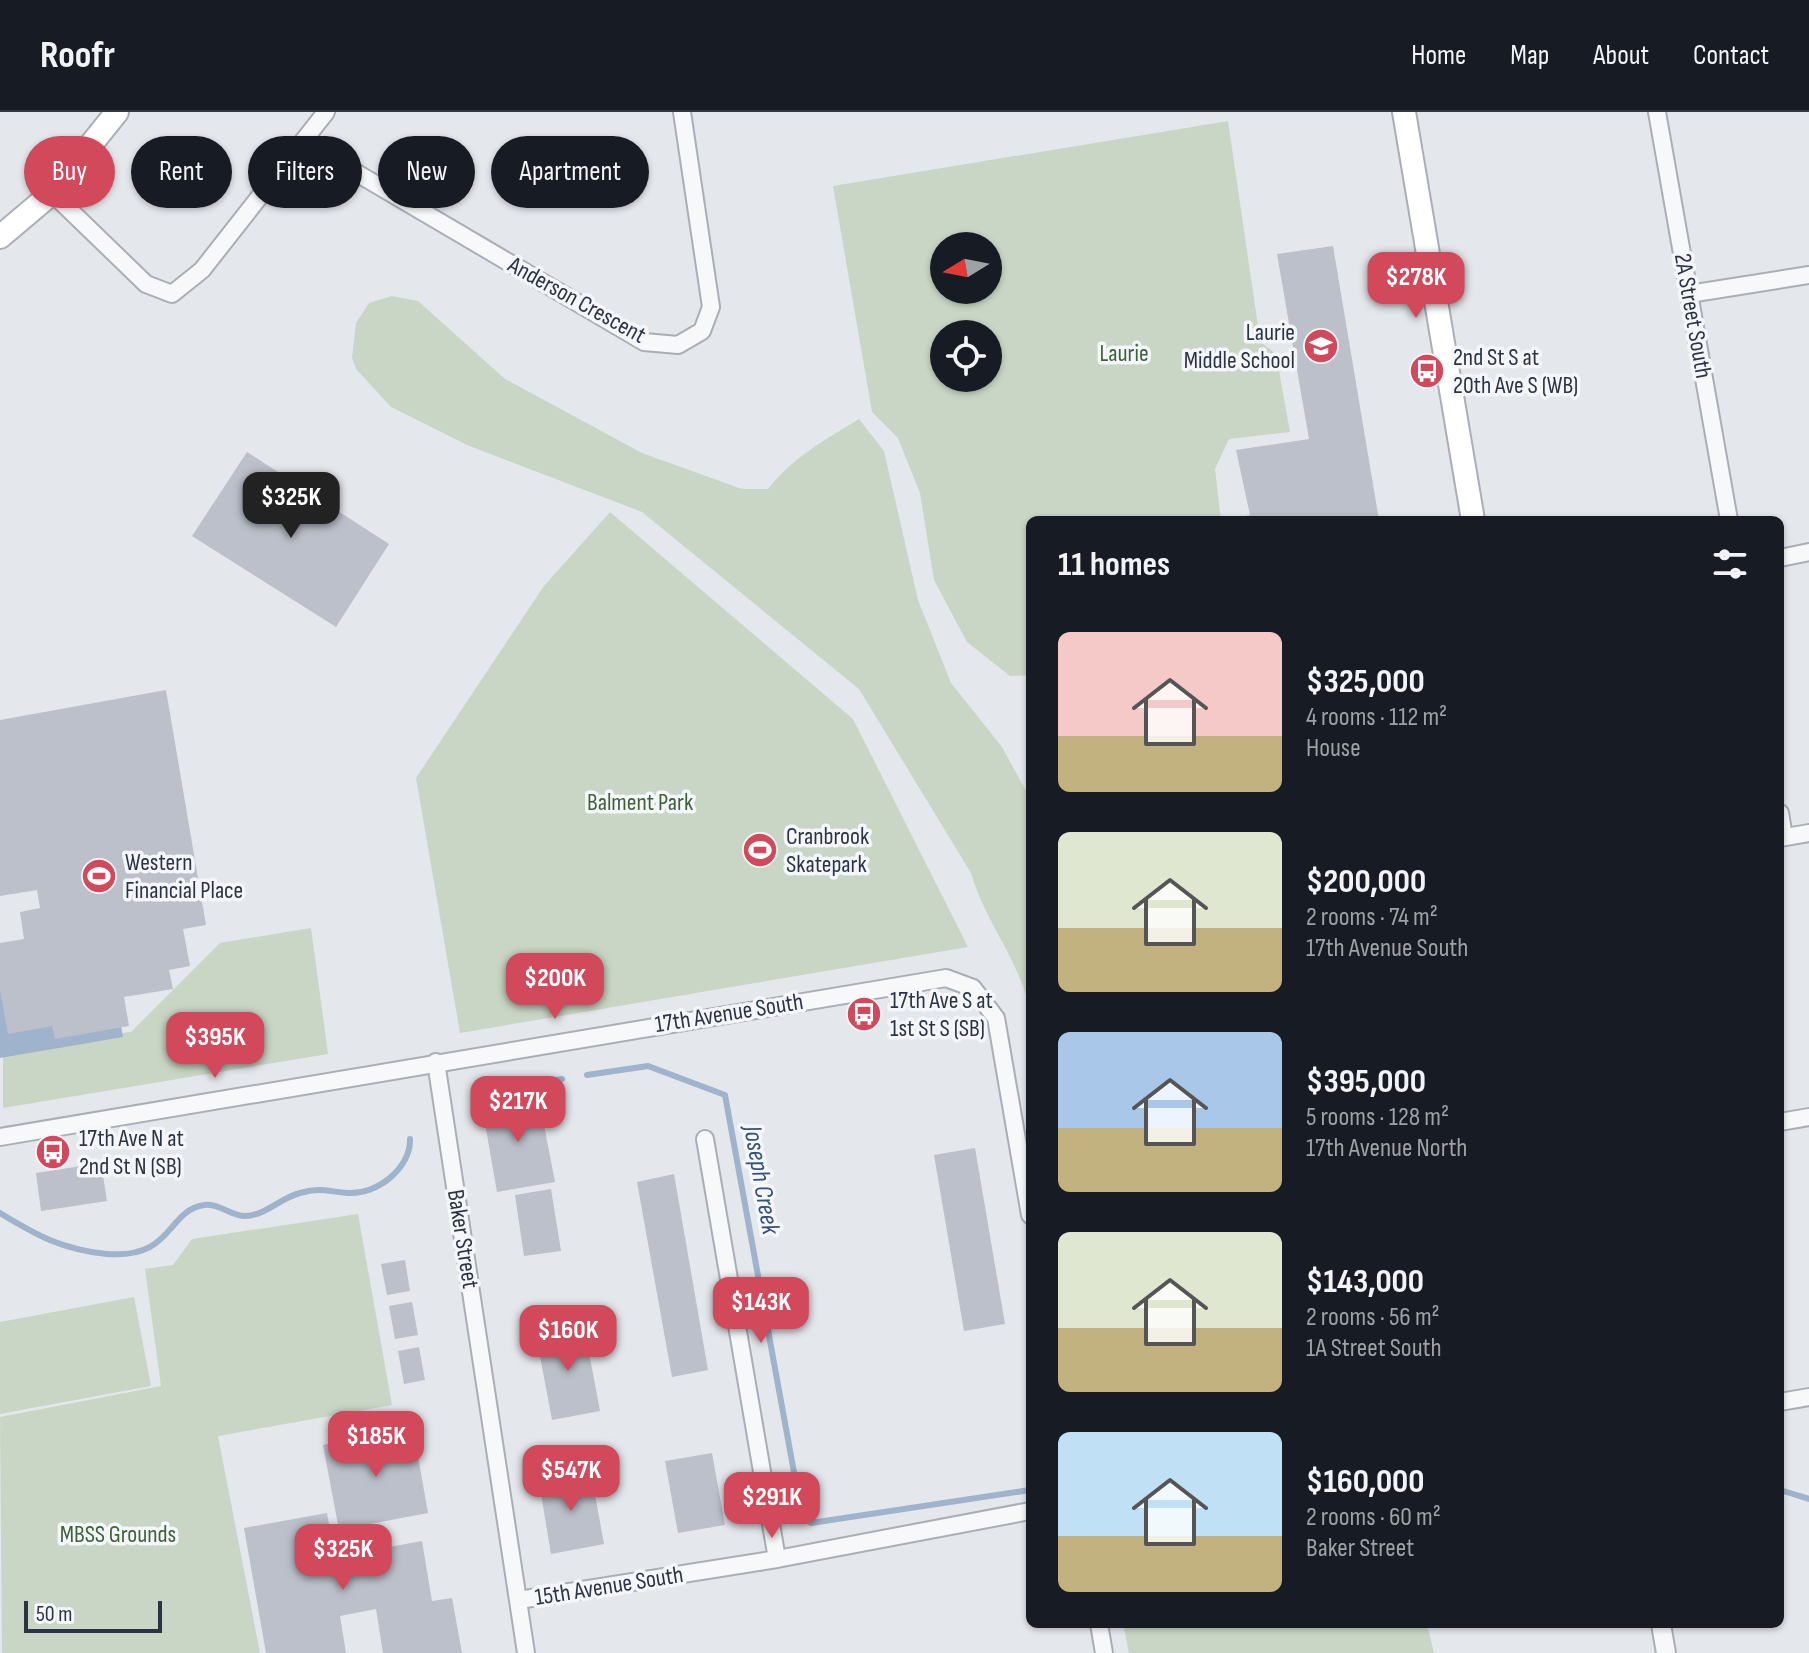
<!DOCTYPE html>
<meta charset="utf-8">
<style>
:root{--surface:#171b24;--page:#20242c;--text:#f1f3f6;--muted:#9ea1a6;--line:#363941;--accent:#d1495b}
body{margin:0;font-family:"Sofia Sans Condensed",sans-serif;background:var(--page);color:var(--text);height:100vh;display:flex;flex-direction:column;font-size:30px;white-space:nowrap}
*{box-sizing:border-box;margin:0}
p{font-size:26px;color:var(--muted)}
.icon{flex:none;width:44px;height:44px;fill:none;stroke:currentColor;stroke-width:2;stroke-linecap:round;stroke-linejoin:round}
.map{position:relative;flex:1;overflow:hidden}
.side{position:absolute;left:1026px;top:404px;width:758px;height:1112px;display:flex;flex-direction:column;background:var(--surface);border-radius:12px;box-shadow:0 2px 6px #0004}
.side>*{flex:none}
.top-card{position:absolute;left:24px;top:24px;width:760px;height:72px;display:flex;gap:16px}
.needle{width:52px;rotate:260deg}
.buttons{position:absolute;left:930px;top:120px;display:grid;gap:16px}
.buttons a{display:grid;place-items:center;width:72px;height:72px;border-radius:50%;background:var(--surface);box-shadow:0 2px 6px #0004;font-size:40px}
.scale{position:absolute;left:24px;bottom:20px;width:138px;box-sizing:border-box;padding-left:8px;border:4px solid #2b3445;border-top:0;font-size:22px;line-height:28px;white-space:nowrap;color:#2b3445;-webkit-text-stroke:6px #f4f6f9;paint-order:stroke}
.price{position:absolute;translate:-50% -68px;padding:0 18px;border-radius:16px;background:var(--accent);color:#fff;font-size:26px;line-height:52px;filter:drop-shadow(0 2px 4px #0008)}
.price::after{content:'';position:absolute;left:50%;top:48px;width:24px;height:18px;margin-left:-12px;background:inherit;clip-path:polygon(0 0,100% 0,50% 100%)}
.price.selected{background:#222;color:#fff}
ul{padding:0;list-style:none}
li{display:flex;align-items:center;gap:24px;height:200px;padding:0 32px}
li span{display:grid;place-items:center;flex:none;width:224px;height:160px;border-radius:12px;color:#555}
li>.icon{margin-inline-start:auto}
span .icon{width:96px;height:96px;fill:#fffc;stroke-width:1}
li b{font-size:34px}
h2{display:flex;justify-content:space-between;align-items:center;height:96px;padding:0 32px;font-size:34px}
.pill{padding:0 28px;border-radius:36px;background:var(--surface);box-shadow:0 2px 6px #0004;font-size:28px;line-height:72px}
.pill.selected{background:var(--accent);color:#fff}
header{display:flex;align-items:center;gap:48px;box-sizing:border-box;height:112px;padding:0 40px;background:var(--surface);border-bottom:2px solid var(--line)}
header strong{font-size:38px}
nav{display:flex;gap:44px;margin-inline-start:auto;font-size:28px}
.map>svg:first-child{display:block}
</style>
<header>
<strong>Roofr</strong>
<nav><a>Home</a><a>Map</a><a>About</a><a>Contact</a></nav>
</header>
<div class="map">
<svg width="1809" height="1541" viewBox="0 0 1809 1541">
<rect width="100%" height="100%" fill="#e4e7ec"/>
<g fill="#c9d6c5" fill-rule="evenodd">
<path d="M 1228,9 L 1258,214 L 1262,231 L 1276,242 L 1290,320 L 1229,327 L 1215,357 L 1221,408 L 1030,408 L 1030,563 L 1010,564 L 967,530 L 934,468 L 920,381 L 898,326 L 872,300 L 833,74 ZM 944,134 L 988,134 L 988,178 L 944,178 ZM 944,222 L 988,222 L 988,266 L 944,266 Z"/>
<path d="M 392,184 L 418,189 L 505,267 L 642,341 L 742,377 L 768,377 C 793,345 825,328 859,307 L 884,339 L 918,488 L 951,571 L 1002,635 L 1030,686 L 1030,898 C 1018,845 985,810 971,761 L 859,577 L 642,400 L 467,333 L 391,295 L 356,257 L 352,246 L 356,211 L 369,191 Z"/>
<path d="M 610,400 L 853,607 L 968,835 L 460,921 L 416,666 L 544,474 Z"/>
<path d="M 311,816 L 328,942 L 3,996 L 3,936 L 131,920 L 220,831 Z"/>
<path d="M 358,1102 L 392,1293 L 218,1324 L 260,1541 L 2,1541 L 0,1305 L 161,1274 L 145,1157 L 173,1153 L 192,1127 Z"/>
<path d="M 134,1185 L 151,1274 L 0,1302 L 0,1210 Z"/>
<path d="M 1123,1512 L 1427,1512 L 1434,1541 L 1129,1541 Z"/>
</g>
<path fill="#9fb4cc" d="M 108,843 L 123,925 L 0,946 L 0,862 Z"/>
<g fill="none" stroke-linecap="round" stroke-linejoin="round">
<g stroke="#9fb4cc" stroke-width="6">
<path d="M 587,963 L 648,954 L 725,983 L 802,1404 L 811,1411 L 1030,1378"/>
<path d="M 475,979 L 562,967"/>
<path d="M 0,1101 C 36,1123 63,1138 107,1142 C 174,1147 166,1099 204,1093 C 219,1091 231,1104 245,1104 C 267,1103 280,1086 300,1081 C 322,1075 329,1080 348,1081 C 377,1083 411,1056 410,1027"/>
<path d="M 1780,1378 L 1809,1387"/>
</g>
</g>
<g fill="#bbc0ca">
<path d="M 1333,134 L 1379,408 L 1230,408 L 1250,403 L 1236,338 L 1309,327 L 1277,142 Z"/>
<path d="M 247,340 L 389,432 L 336,515 L 192,424 Z"/>
<path d="M 166,578 L 206,813 L 183,817 L 190,854 L 169,858 L 173,877 L 124,885 L 129,914 L 55,927 L 52,914 L 8,922 L 0,878 L 0,831 L 24,827 L 20,800 L 40,796 L 37,778 L 0,784 L 0,608 Z"/>
<path d="M 538,982 L 555,1070 L 497,1080 L 482,994 Z"/>
<path d="M 975,1036 L 1005,1212 L 964,1219 L 934,1043 Z"/>
<path d="M 101,1051 L 107,1089 L 41,1099 L 36,1061 Z"/>
<path d="M 674,1062 L 708,1258 L 672,1265 L 637,1070 Z"/>
<path d="M 551,1077 L 561,1139 L 524,1144 L 515,1083 Z"/>
<path d="M 405,1148 L 410,1179 L 387,1183 L 381,1152 Z"/>
<path d="M 412,1190 L 418,1223 L 395,1227 L 389,1194 Z"/>
<path d="M 584,1214 L 600,1299 L 552,1308 L 536,1223 Z"/>
<path d="M 419,1235 L 425,1268 L 404,1272 L 398,1239 Z"/>
<path d="M 413,1316 L 428,1401 L 339,1418 L 323,1333 Z"/>
<path d="M 712,1341 L 725,1413 L 678,1421 L 665,1349 Z"/>
<path d="M 591,1361 L 604,1432 L 551,1442 L 539,1370 Z"/>
<path d="M 327,1401 L 335,1445 L 422,1429 L 432,1489 L 452,1486 L 462,1541 L 383,1541 L 376,1497 L 340,1504 L 346,1541 L 266,1541 L 244,1416 Z"/>
</g>
<g fill="none" stroke-linecap="round" stroke-linejoin="round">
<g stroke="#a9aeb7" stroke-width="20">
<g id="minor">
<path d="M 1657,0 L 1729,408"/>
<path d="M 304,30 L 644,230 L 678,233 L 702,219 L 711,195 L 682,0"/>
<path d="M 52,81 L 146,172 L 172,182 L 202,158 L 326,0"/>
<path d="M 1689,182 L 1809,163"/>
<path d="M 1780,446 L 1809,440"/>
<path d="M 1780,701 L 1784,725"/>
<path d="M 1780,726 L 1809,721"/>
<path d="M 436,950 L 526,1541"/>
<path d="M 1780,1010 L 1809,1005"/>
<path d="M 0,1025 L 946,866 L 973,876 L 996,906 L 1030,1103"/>
<path d="M 705,1027 L 777,1447"/>
<path d="M 1780,1290 L 1809,1285"/>
<path d="M 519,1488 L 777,1447 L 1030,1399"/>
<path d="M 1099,1512 L 1104,1541"/>
</g>
</g>
<g stroke="#a9aeb7" stroke-width="22">
<path id="tertiary" d="M 1661,1512 L 1666,1541"/>
</g>
<g stroke="#a9aeb7" stroke-width="26">
<g id="secondary">
<path d="M 1404,0 L 1473,408"/>
<path d="M 0,125 L 52,81 L 117,0"/>
</g>
</g>
<use href="#minor" stroke="#f7f8fa" stroke-width="16"/>
<use href="#tertiary" stroke="#f7f8fa" stroke-width="18"/>
<use href="#secondary" stroke="#fff" stroke-width="22"/>
</g>
<defs>
<g id="school-disc" transform="scale(1.8)"><circle r="9.5" fill="#d1495b" stroke="#f4f6f9"/><path d="M0-5L7-2L0 1L-7-2ZM-4 1L0 2.5L4 1V4Q0 6-4 4Z" fill="#fff"/></g>
<g id="bus-disc" transform="scale(1.8)"><circle r="9.5" fill="#d1495b" stroke="#f4f6f9"/><path d="M-5-6H5V4H4V6H2V4H-2V6H-4V4H-5ZM-3.5-4V0h7V-4ZM-3.5 1.2v1.5H-2V1.2ZM2 1.2v1.5H3.5V1.2Z" fill="#fff"/></g>
<g id="stadium-disc" transform="scale(1.8)"><circle r="9.5" fill="#d1495b" stroke="#f4f6f9"/><path d="M0-5a6.5 5 0 1 0 0 10a6.5 5 0 1 0 0-10ZM-3.5-1.8h7v3.6h-7Z" fill="#fff"/></g>
</defs>
<g fill-rule="evenodd">
<use href="#school-disc" x="1321" y="234"/>
<use href="#bus-disc" x="1427" y="259"/>
<use href="#stadium-disc" x="760" y="738"/>
<use href="#stadium-disc" x="99" y="764"/>
<use href="#bus-disc" x="864" y="902"/>
<use href="#bus-disc" x="53" y="1040"/>
</g>
<g text-anchor="middle" dominant-baseline="central" stroke-width="7" stroke-linejoin="round" paint-order="stroke">
<g font-size="24" fill="#2b3445" stroke="#f4f6f9">
<text transform="translate(577 188) rotate(29)">Anderson Crescent</text>
<text transform="translate(1693 204) rotate(80)">2A Street South</text>
<text transform="translate(729 901) rotate(-9)">17th Avenue South</text>
<text transform="translate(463 1127) rotate(81)">Baker Street</text>
<text transform="translate(609 1474) rotate(-9)">15th Avenue South</text>
</g>
<g font-size="24" fill="#2b3445" stroke="#f4f6f9" text-anchor="start">
<text x="1295" y="220" text-anchor="end">Laurie<tspan x="1295" dy="28">Middle School</tspan></text>
<text x="1453" y="245">2nd St S at<tspan x="1453" dy="28">20th Ave S (WB)</tspan></text>
<text x="786" y="724">Cranbrook<tspan x="786" dy="28">Skatepark</tspan></text>
<text x="125" y="750">Western<tspan x="125" dy="28">Financial Place</tspan></text>
<text x="890" y="888">17th Ave S at<tspan x="890" dy="28">1st St S (SB)</tspan></text>
<text x="79" y="1026">17th Ave N at<tspan x="79" dy="28">2nd St N (SB)</tspan></text>
</g>
<g font-size="24" fill="#3f6138" stroke="#f4f6f9">
<text x="1124" y="241">Laurie</text>
<text x="640" y="690">Balment Park</text>
<text x="118" y="1422">MBSS Grounds</text>
</g>
<g font-size="26" font-style="italic" fill="#34527a" stroke="#f4f6f9">
<text transform="translate(761 1068) rotate(80)">Joseph Creek</text>
</g>
</g>
</svg>
<div class="buttons">
<a><svg class="needle" viewBox="-14 -14 28 28"><path d="M0-13l5 13h-10z" fill="#e53935"/><path d="M0 13l5-13h-10z" fill="#9ea1a6"/></svg></a>
<a><svg class="icon" aria-label="locate" viewBox="0 0 24 24"><circle cx="12" cy="12" r="6"/><path d="M12 2v4M12 18v4M2 12h4M18 12h4"/></svg></a>
</div>
<div class="scale">50 m</div>
<b class="price" style="left:1416px;top:208px">$278K</b>
<b class="price selected" style="left:291px;top:428px">$325K</b>
<b class="price" style="left:555px;top:909px">$200K</b>
<b class="price" style="left:215px;top:968px">$395K</b>
<b class="price" style="left:518px;top:1032px">$217K</b>
<b class="price" style="left:761px;top:1233px">$143K</b>
<b class="price" style="left:568px;top:1261px">$160K</b>
<b class="price" style="left:376px;top:1367px">$185K</b>
<b class="price" style="left:571px;top:1401px">$547K</b>
<b class="price" style="left:772px;top:1428px">$291K</b>
<b class="price" style="left:343px;top:1480px">$325K</b>
<div class="top-card">
<a class="pill selected">Buy</a>
<a class="pill">Rent</a>
<a class="pill">Filters</a>
<a class="pill">New</a>
<a class="pill">Apartment</a>
</div>
<section class="side">
<h2>11 homes<svg class="icon" aria-label="filters" viewBox="0 0 24 24"><path d="M4 7h16M4 17h16"/><circle cx="9" cy="7" r="2"/><circle cx="15" cy="17" r="2"/></svg></h2>
<ul>
<li><span style="background:linear-gradient(#f6c9c9 65%,#c2b280 0)"><svg class="icon" aria-label="home" viewBox="0 0 24 24"><path d="M3 11l9-7 9 7M6 9v11h12V9"/></svg></span><div><b>$325,000</b><p>4 rooms · 112 m²</p><p>House</p></div></li>
<li><span style="background:linear-gradient(#dfe7d0 60%,#c2b280 0)"><svg class="icon" aria-label="home" viewBox="0 0 24 24"><path d="M3 11l9-7 9 7M6 9v11h12V9"/></svg></span><div><b>$200,000</b><p>2 rooms · 74 m²</p><p>17th Avenue South</p></div></li>
<li><span style="background:linear-gradient(#a9c7e8 60%,#c2b280 0)"><svg class="icon" aria-label="home" viewBox="0 0 24 24"><path d="M3 11l9-7 9 7M6 9v11h12V9"/></svg></span><div><b>$395,000</b><p>5 rooms · 128 m²</p><p>17th Avenue North</p></div></li>
<li><span style="background:linear-gradient(#dfe7d0 60%,#c2b280 0)"><svg class="icon" aria-label="home" viewBox="0 0 24 24"><path d="M3 11l9-7 9 7M6 9v11h12V9"/></svg></span><div><b>$143,000</b><p>2 rooms · 56 m²</p><p>1A Street South</p></div></li>
<li><span style="background:linear-gradient(#bfe0f5 65%,#c2b280 0)"><svg class="icon" aria-label="home" viewBox="0 0 24 24"><path d="M3 11l9-7 9 7M6 9v11h12V9"/></svg></span><div><b>$160,000</b><p>2 rooms · 60 m²</p><p>Baker Street</p></div></li>
</ul>
</section>
</div>
